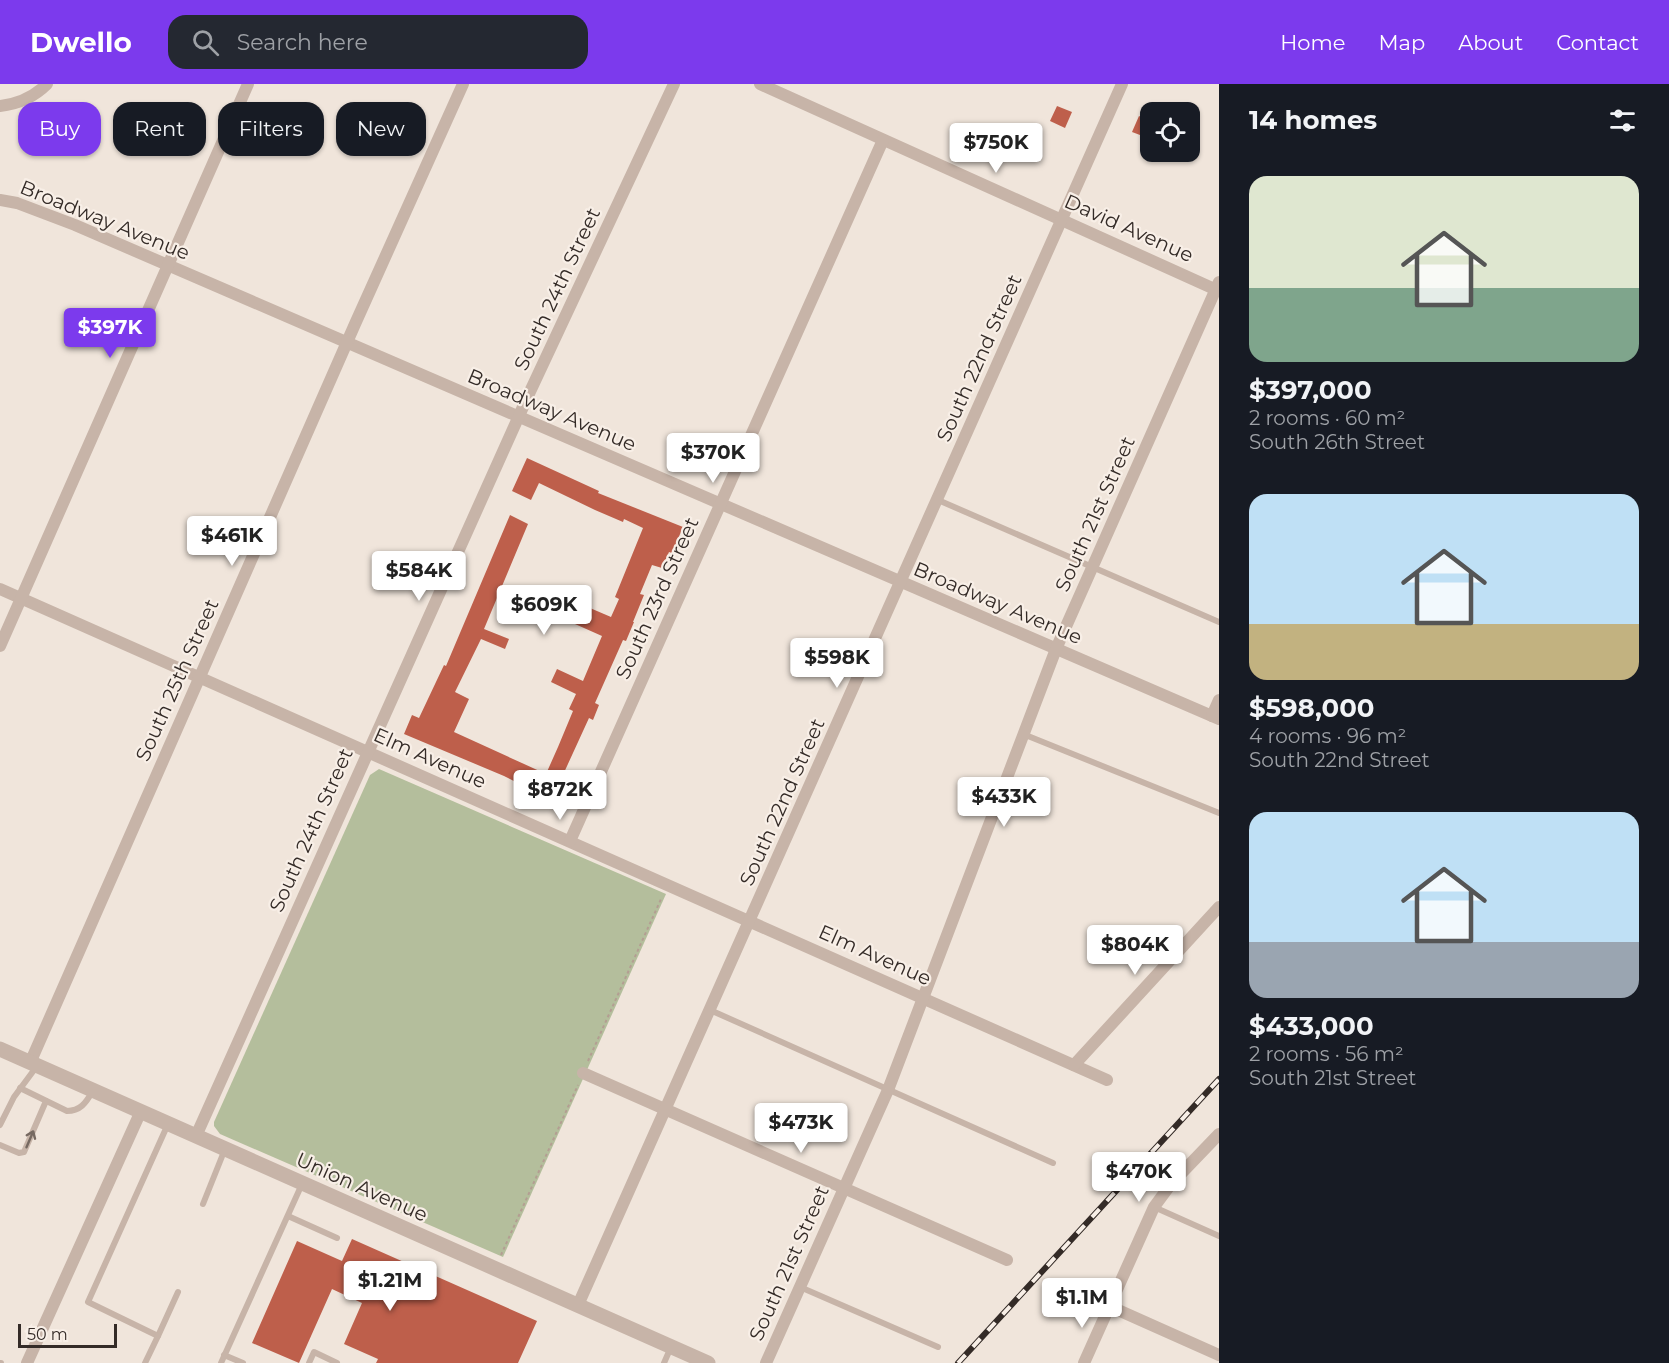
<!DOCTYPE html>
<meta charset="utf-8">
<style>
:root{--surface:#171b24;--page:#242831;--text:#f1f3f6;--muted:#9ea1a6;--accent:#7c3aed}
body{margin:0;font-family:Montserrat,sans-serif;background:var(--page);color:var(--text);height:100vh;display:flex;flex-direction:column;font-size:22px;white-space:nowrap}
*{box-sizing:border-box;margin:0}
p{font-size:20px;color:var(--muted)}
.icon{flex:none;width:33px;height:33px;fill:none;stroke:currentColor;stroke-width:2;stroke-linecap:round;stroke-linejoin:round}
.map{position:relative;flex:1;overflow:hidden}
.drawer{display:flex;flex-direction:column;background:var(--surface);width:450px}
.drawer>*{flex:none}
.banner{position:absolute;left:18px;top:18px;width:570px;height:54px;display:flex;gap:12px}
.controls{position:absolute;left:1140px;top:18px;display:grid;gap:12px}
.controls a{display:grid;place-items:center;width:60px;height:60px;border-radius:12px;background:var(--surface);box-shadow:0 2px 4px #0004;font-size:30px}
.scale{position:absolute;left:18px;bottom:15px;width:99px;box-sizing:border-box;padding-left:6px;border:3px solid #342b27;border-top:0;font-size:16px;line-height:21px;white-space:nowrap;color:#342b27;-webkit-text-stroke:4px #f8efe7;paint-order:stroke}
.price{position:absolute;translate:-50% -51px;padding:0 14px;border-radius:6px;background:#fff;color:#222;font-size:20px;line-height:39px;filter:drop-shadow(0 2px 3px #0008)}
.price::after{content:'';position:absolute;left:50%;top:36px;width:18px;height:14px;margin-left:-9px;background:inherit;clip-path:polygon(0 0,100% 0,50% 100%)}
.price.current{background:var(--accent);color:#fff}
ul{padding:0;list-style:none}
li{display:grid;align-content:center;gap:12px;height:318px;padding:0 30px}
li span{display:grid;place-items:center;height:186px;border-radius:18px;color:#555}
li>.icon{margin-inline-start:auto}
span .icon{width:108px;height:108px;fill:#fffc;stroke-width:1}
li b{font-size:26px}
h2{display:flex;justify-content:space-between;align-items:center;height:72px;padding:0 30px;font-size:26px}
.chip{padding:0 21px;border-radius:18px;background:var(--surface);box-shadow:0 2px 4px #0004;font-size:21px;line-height:54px}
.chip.current{background:var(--accent);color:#fff}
header{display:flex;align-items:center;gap:36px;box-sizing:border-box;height:84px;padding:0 30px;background:var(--accent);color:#fff}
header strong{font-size:28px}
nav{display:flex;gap:33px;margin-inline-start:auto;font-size:21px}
.search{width:420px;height:54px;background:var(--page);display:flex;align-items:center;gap:15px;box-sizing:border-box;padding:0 21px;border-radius:18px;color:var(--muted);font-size:22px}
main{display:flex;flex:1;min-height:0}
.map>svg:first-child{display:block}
</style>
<header>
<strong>Dwello</strong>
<div class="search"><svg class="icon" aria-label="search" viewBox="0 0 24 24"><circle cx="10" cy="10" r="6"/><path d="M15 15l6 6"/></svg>Search here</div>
<nav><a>Home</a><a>Map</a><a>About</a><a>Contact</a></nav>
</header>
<main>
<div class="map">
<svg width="1219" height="1279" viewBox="0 0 1219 1279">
<rect width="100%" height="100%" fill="#f0e5db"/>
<path fill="#b4be9c" d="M 379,685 L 666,810 L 503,1173 L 220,1050 L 214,1042 L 214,1038 L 370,691 Z"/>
<g fill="#be5f4b">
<path d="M 1057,22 L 1072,28 L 1065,44 L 1050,37 Z"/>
<path d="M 1139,32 L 1150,37 L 1150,48 L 1148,54 L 1132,48 Z"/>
<path d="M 527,374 L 599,407 L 598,409 L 683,443 L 672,469 L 669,468 L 662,484 L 652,481 L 640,510 L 644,511 L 633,538 L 634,538 L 626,557 L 623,556 L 595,619 L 599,621 L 593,636 L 589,634 L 562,693 L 567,695 L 556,719 L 504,692 L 404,650 L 412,631 L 419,634 L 444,581 L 446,582 L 510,431 L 528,440 L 484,545 L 509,555 L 505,565 L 481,555 L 455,608 L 469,615 L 454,648 L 546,690 L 558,663 L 573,627 L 569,625 L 576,610 L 551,598 L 557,585 L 583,597 L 602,552 L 575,540 L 583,521 L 611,533 L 619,515 L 615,513 L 643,444 L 624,435 L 623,438 L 595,426 L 539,399 L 531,416 L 512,407 Z"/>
<path d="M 352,1155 L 537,1237 L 518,1279 L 376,1279 L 378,1275 L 344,1260 L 362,1219 L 332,1205 L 299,1279 L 252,1259 L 297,1157 L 342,1177 Z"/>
</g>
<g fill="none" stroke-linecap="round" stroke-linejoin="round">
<g stroke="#b39e92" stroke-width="2" stroke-dasharray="3 3" stroke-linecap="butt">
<path d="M 588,977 L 661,815"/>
<path d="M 501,1171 L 578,1001"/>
</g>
<g stroke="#c7b4a8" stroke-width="6">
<path d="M 938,416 L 1219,538"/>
<path d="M 1023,650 L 1219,729"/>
<path d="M 710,926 L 1053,1079"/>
<path d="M 20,1004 L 67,1027 C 80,1027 86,1019 92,1008"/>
<path d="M 168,1040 L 88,1218 L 158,1252 L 178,1208"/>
<path d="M 0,1041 L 14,1013 L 37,982"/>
<path d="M 0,1061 L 19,1069 L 24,1068 L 46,1017"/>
<path d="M 203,1120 L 225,1065"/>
<path d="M 1154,1123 L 1219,1152"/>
<path d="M 288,1132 L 337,1154"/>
<path d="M 800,1203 L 938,1263"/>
<path d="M 224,1271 L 243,1279"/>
<path d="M 0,1279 L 1,1279"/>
<path d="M 145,1279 L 158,1252"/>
<path d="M 221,1279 L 302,1100"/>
<path d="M 309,1279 L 314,1268 L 337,1279"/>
<path d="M 664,1279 L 671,1263"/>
</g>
<g stroke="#c7b4a8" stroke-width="12">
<path d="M 760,0 L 1219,207"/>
<path d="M 0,22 C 18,20 34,13 47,0"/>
<path d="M 0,116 L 17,119 L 75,141 L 1219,635"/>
<path d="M 0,505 L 1107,996"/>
<path d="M 0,562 L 248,0"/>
<path d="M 1212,632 L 1219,616"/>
<path d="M 570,757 L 883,56"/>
<path d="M 30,979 L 355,240 L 463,0"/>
<path d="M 1074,981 L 1219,823"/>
<path d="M 583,989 L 1007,1176"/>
<path d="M 196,1052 L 527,314 L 674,0"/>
<path d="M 578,1221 L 1122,0"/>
<path d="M 1109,1222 L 1219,1271"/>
<path d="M 27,1279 L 141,1027"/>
<path d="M 766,1279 L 888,1006 L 1056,565 L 1219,198"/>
<path d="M 1084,1279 L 1154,1123 L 1171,1100 L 1219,1050"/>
</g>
<path stroke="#c7b4a8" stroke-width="15" d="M 0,965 L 708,1279"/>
<g stroke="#342b27" stroke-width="6">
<path id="rail" d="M 958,1279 L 1219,995"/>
</g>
<use href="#rail" stroke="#f8efe7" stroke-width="4" stroke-dasharray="11" stroke-linecap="butt"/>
</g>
<defs><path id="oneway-shaft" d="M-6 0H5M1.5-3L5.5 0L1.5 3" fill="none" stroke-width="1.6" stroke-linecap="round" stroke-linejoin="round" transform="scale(1.5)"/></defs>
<use stroke="#766961" href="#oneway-shaft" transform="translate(30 1055) rotate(-67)"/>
<g text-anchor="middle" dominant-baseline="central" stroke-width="4.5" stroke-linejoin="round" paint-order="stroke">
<g font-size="20" fill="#342b27" stroke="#f8efe7">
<text transform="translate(105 136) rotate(22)">Broadway Avenue</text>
<text transform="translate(1129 144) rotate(24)">David Avenue</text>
<text transform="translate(557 205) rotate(-65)">South 24th Street</text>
<text transform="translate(979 274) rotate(-66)">South 22nd Street</text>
<text transform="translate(552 326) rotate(23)">Broadway Avenue</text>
<text transform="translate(1095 430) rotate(-66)">South 21st Street</text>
<text transform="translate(657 514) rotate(-66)">South 23rd Street</text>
<text transform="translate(998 519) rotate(23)">Broadway Avenue</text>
<text transform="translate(177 596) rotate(-66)">South 25th Street</text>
<text transform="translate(430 674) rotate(24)">Elm Avenue</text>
<text transform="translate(782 718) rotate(-66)">South 22nd Street</text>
<text transform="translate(311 746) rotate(-66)">South 24th Street</text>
<text transform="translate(875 871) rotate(24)">Elm Avenue</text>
<text transform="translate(362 1103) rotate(24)">Union Avenue</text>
<text transform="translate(789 1179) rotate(-66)">South 21st Street</text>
</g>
</g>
</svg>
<div class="controls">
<a><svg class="icon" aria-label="locate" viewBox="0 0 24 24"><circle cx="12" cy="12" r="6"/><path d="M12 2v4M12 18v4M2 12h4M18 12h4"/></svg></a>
</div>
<div class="scale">50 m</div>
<b class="price" style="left:996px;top:90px">$750K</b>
<b class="price current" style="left:110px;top:275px">$397K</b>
<b class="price" style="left:713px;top:400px">$370K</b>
<b class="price" style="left:232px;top:483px">$461K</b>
<b class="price" style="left:419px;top:518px">$584K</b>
<b class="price" style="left:544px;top:552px">$609K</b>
<b class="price" style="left:837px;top:605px">$598K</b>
<b class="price" style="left:560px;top:737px">$872K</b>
<b class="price" style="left:1004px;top:744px">$433K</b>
<b class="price" style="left:1135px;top:892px">$804K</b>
<b class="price" style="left:801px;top:1070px">$473K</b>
<b class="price" style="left:1139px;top:1119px">$470K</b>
<b class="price" style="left:390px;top:1228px">$1.21M</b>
<b class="price" style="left:1082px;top:1245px">$1.1M</b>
<div class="banner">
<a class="chip current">Buy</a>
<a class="chip">Rent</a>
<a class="chip">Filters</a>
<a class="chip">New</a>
</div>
</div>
<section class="drawer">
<h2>14 homes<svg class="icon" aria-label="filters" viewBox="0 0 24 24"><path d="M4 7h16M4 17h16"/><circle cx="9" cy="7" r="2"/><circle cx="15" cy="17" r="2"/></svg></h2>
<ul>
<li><span style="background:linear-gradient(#dfe7d0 60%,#7fa58c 0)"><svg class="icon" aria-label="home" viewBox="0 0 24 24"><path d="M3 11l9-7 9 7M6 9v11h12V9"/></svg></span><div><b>$397,000</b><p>2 rooms · 60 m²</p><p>South 26th Street</p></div></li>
<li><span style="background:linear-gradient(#bfe0f5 70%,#c2b280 0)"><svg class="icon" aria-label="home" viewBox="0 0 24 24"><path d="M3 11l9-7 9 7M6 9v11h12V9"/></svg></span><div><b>$598,000</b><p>4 rooms · 96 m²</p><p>South 22nd Street</p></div></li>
<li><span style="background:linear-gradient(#bfe0f5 70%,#9aa5b1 0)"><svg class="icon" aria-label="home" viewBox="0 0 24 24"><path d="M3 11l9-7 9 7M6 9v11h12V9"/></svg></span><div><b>$433,000</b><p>2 rooms · 56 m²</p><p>South 21st Street</p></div></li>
</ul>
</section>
</main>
